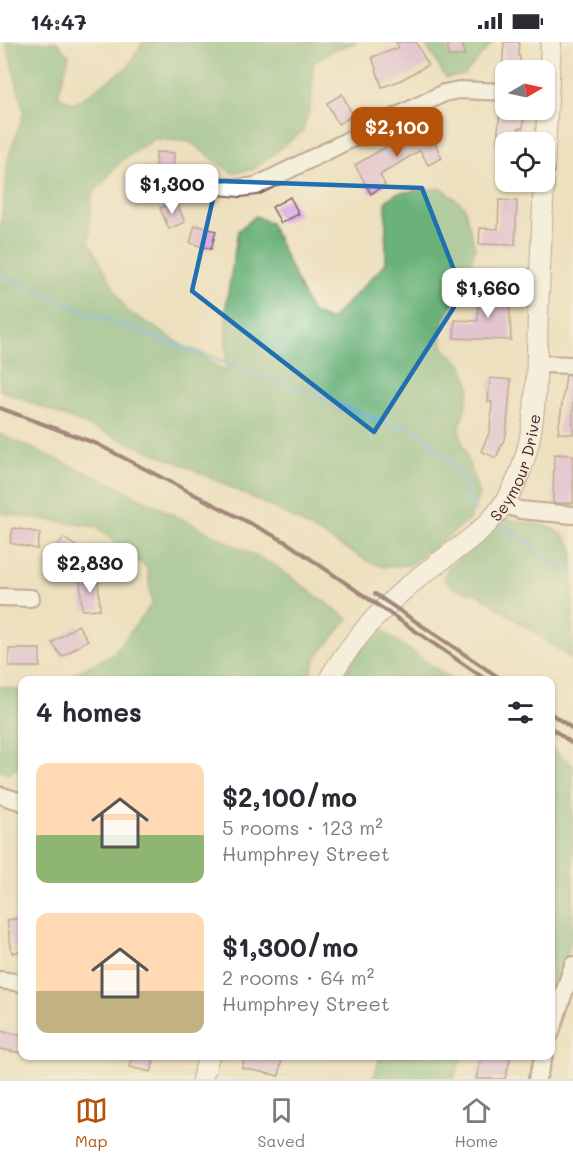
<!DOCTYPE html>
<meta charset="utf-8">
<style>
:root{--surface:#fff;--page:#f2f2f3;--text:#2b2b33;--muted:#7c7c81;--line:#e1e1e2;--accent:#b45309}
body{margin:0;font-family:Mali,sans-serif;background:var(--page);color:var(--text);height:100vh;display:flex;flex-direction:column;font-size:22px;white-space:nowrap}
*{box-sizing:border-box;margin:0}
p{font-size:20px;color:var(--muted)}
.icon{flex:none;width:33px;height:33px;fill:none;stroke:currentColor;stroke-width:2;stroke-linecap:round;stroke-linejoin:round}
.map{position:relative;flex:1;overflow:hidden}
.panel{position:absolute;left:18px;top:634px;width:537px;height:384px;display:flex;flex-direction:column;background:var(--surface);border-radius:12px;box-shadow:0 2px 4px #0004}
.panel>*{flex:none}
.needle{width:39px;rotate:81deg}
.fabs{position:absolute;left:495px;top:18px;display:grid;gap:12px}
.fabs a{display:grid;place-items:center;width:60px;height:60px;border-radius:12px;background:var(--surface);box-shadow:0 2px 4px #0004;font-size:30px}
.price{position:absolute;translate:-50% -51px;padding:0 14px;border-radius:12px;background:#fff;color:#222;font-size:20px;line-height:39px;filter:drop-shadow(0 2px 3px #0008)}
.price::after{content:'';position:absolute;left:50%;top:36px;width:18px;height:14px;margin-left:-9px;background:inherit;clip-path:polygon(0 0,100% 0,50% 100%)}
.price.active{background:var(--accent);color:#fff}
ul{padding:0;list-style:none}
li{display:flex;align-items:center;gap:18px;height:150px;padding:0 18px}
li span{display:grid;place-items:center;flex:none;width:168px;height:120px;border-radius:12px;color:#555}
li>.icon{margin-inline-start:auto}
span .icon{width:72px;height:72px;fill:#fffc;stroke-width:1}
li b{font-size:26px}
h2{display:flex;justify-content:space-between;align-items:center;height:72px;padding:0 18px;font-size:26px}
.status{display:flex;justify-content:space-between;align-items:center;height:42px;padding:0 30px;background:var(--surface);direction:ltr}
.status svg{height:16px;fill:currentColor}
.dock{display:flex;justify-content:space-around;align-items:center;height:84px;border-top:2px solid var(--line);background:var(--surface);font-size:16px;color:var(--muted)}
.dock a{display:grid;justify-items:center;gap:3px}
.dock .active{color:var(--accent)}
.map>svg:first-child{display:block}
</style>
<div class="status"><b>14:47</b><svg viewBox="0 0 49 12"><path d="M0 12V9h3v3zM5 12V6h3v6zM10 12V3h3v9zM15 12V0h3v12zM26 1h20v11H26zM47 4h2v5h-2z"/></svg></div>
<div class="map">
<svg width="573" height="1037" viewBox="0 0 573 1037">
<rect width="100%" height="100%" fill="#fbf7ec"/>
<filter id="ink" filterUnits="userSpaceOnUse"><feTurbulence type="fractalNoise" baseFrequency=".0167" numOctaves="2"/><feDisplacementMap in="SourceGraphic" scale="12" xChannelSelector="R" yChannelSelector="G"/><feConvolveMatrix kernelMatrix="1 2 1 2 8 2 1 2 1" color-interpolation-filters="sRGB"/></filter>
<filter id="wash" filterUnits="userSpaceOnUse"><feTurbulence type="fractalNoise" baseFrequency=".008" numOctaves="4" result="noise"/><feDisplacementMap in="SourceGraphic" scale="24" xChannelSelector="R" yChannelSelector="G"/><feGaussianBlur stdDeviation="1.35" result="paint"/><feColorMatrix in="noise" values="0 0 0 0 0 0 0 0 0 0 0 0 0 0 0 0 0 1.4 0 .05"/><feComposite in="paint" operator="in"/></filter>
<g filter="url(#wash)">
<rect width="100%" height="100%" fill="#ede0be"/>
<g fill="#6ab27a" stroke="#5a6852" stroke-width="1.5">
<path d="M 6,0 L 57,0 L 69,14 L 58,54 L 74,62 L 129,24 L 143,0 L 357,0 L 333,8 L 313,21 L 312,59 L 303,89 L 254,127 L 232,131 L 190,100 L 154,97 L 121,119 L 92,153 L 89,199 L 126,268 L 226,330 L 226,264 L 238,189 L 256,174 L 270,181 L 311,270 L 330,279 L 386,221 L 386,159 L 397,151 L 442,146 L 464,164 L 475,206 L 466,235 L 440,288 L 444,306 L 464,325 L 470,347 L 459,389 L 479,453 L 469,478 L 410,523 L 383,525 L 368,519 L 284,471 L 186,424 L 0,348 L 0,190 L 9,114 L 24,70 Z"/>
<path d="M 424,0 L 493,0 L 464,33 L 446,36 Z"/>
<path d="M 0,392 L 116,444 L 274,523 L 348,577 L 316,616 L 308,639 L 60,639 L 113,612 L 152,562 L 147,526 L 96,485 L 0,471 Z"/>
<path d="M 501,476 L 547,484 L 564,493 L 573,506 L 573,618 L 480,553 L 456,547 L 444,538 L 447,527 L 480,499 Z"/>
<path d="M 380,587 L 454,639 L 340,639 L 363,603 Z"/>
<path d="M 0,644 L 22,649 L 22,722 L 9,732 L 0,729 Z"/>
<path d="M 551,706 L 573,723 L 573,895 L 551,957 Z"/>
<path d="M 380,1014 L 464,1014 L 461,1017 L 454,1037 L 373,1037 Z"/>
</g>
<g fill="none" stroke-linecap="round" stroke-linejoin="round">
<g stroke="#54a6cf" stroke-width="4">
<path d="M 0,232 L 91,272 L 327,357 L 383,381 L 412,385 L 423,392 L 462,433 L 470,463 L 475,468"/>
<path d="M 501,484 C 531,495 542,520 573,529"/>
</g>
</g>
<g id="blocks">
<g fill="#d8a5e5">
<path d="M 396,0 L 416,0 L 428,23 L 399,39 L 382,45 L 372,15 L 399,6 Z"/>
<path d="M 448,0 L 463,0 L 464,14 L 448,14 Z"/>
<path d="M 504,0 L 519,0 L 518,14 L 520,14 L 520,28 L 502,28 Z"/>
<path d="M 342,52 L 353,74 L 338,82 L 327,61 Z"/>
<path d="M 500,68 L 524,70 L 523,86 L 519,86 L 519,100 L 497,100 Z"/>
<path d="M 428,86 L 442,116 L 428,123 L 420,108 L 380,133 L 385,143 L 371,152 L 355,123 L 396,99 L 397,101 Z"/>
<path d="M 156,110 L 174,111 L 172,149 L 155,149 Z"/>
<path d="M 290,155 L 299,172 L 281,181 L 272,165 Z"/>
<path d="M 499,158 L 517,159 L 515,203 L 479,202 L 480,186 L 498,187 Z"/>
<path d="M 176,160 L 185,180 L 169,187 L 160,166 Z"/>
<path d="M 195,183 L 216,189 L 211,207 L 190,201 Z"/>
<path d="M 478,251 L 509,251 L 511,298 L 454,296 L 455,278 L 478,279 Z"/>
<path d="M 566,333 L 573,333 L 573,392 L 558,391 Z"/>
<path d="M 490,336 L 511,338 L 506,393 L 496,416 L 481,409 L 490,389 L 492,360 L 488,360 Z"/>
<path d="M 554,412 L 573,413 L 573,461 L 553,461 Z"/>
<path d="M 13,486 L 40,491 L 37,507 L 10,501 Z"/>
<path d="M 64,496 L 84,510 L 74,523 L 54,508 Z"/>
<path d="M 98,536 L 100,567 L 82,568 L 80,537 Z"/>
<path d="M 78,583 L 88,598 L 62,615 L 52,601 Z"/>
<rect x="9" y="607" width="31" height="18"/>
<path d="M 22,876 L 22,909 L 12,911 L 7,878 Z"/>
<path d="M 0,989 L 22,993 L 22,1011 L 0,1007 Z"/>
<path d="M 133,1014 L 155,1014 L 151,1030 L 130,1025 Z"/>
<path d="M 245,1014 L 282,1016 L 279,1034 L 242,1026 Z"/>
<path d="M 482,1014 L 511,1014 L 505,1037 L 476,1037 Z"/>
</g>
</g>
</g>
<g filter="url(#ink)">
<use href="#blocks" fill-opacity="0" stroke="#83635e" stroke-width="1.5"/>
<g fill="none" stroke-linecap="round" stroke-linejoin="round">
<g stroke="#83635e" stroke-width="20">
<g id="minor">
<path d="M 219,144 L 240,146 L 256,144 L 444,51 L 459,48 L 506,50"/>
<path d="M 536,322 L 573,323"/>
<path d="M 502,462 L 520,468 L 573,473"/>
<path d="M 0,555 L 31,556"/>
<path d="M 0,753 L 22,760"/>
<path d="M 0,938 L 22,941"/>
<path d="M 550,993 L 573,923"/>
<path d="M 537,1037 L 544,1014"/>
</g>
</g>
<g stroke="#83635e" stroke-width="22">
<g id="tertiary">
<path d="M 544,129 L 551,0"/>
<path id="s1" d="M 328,639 C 348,604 376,572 407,545 C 432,523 462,506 486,483 C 542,428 535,344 538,272 C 540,228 542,184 544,140"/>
<path d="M 202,1037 L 209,1014"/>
</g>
</g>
<use href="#minor" stroke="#fff" stroke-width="16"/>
<use href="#tertiary" stroke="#fff" stroke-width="20"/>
<g stroke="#4a1f2b" stroke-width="4">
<path d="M 0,366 L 97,402 L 286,500 L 488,639"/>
<path d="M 375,552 L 504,639"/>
<path d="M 550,671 L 573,687"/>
<path d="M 550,685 L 573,702"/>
</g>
</g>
</g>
<path d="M0 0H573V1037H0ZM 217,139 L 422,146 L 463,251 L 374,390 L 192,249 Z" fill="#ede0be" fill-opacity=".55" fill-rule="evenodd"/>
<path fill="none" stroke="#1f6fb2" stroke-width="4.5" stroke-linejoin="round" d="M 217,139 L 422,146 L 463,251 L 374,390 L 192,249 Z"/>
<g text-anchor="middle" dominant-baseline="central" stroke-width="4.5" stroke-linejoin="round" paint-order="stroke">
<g font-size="16" fill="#4a1f2b" stroke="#fbf7ec">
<text stroke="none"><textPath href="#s1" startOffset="290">Seymour Drive</textPath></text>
</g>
</g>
</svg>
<div class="fabs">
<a><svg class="needle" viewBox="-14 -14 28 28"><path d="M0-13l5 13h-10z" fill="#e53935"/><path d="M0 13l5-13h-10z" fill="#7c7c81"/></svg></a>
<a><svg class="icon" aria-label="locate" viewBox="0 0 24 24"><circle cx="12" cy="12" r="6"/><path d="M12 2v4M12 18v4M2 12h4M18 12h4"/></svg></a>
</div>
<b class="price active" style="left:397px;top:116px">$2,100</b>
<b class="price" style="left:172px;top:173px">$1,300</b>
<b class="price" style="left:488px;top:277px">$1,660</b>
<b class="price" style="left:90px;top:552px">$2,830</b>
<section class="panel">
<h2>4 homes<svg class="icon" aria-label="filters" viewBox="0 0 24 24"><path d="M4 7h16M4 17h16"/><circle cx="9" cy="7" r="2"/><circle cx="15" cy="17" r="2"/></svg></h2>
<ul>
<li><span style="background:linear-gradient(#ffd9b3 60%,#8fb573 0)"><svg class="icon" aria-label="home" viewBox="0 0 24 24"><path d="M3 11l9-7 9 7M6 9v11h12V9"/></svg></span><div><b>$2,100/mo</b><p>5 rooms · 123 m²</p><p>Humphrey Street</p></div></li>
<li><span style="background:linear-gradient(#ffd9b3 65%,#c2b280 0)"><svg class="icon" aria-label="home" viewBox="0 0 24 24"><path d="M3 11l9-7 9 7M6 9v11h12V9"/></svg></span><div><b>$1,300/mo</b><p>2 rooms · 64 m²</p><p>Humphrey Street</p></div></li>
</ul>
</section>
</div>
<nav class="dock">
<a class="active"><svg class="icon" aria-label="map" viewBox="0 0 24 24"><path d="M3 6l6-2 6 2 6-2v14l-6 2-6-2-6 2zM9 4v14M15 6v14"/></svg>Map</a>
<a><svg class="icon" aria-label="saved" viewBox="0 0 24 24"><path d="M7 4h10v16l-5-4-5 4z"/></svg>Saved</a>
<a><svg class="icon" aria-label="home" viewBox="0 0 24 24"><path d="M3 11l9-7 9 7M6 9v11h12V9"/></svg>Home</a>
</nav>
